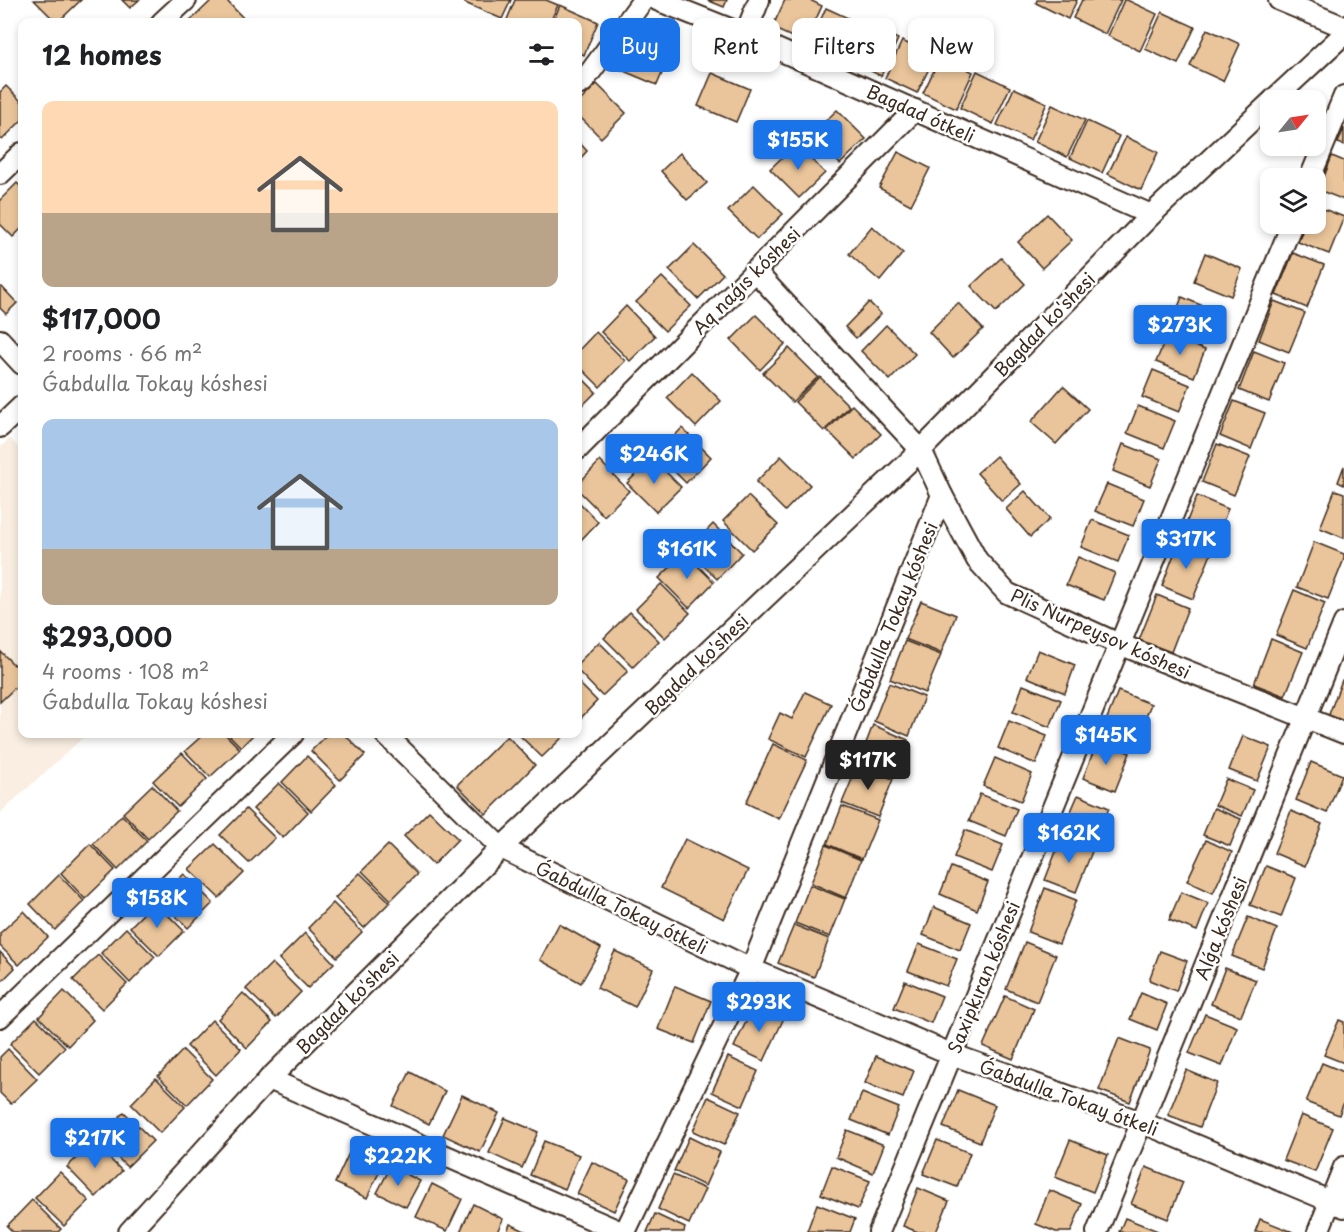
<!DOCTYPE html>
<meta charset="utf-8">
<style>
:root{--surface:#fff;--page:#f6f6f6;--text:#202124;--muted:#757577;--accent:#1a73e8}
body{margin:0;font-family:"Playpen Sans",sans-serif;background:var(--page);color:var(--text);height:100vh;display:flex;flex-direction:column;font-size:22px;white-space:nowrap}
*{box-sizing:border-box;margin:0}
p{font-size:20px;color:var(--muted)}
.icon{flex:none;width:33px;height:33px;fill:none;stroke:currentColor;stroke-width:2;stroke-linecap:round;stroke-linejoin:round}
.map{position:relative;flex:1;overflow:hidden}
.drawer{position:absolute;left:18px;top:18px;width:564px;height:720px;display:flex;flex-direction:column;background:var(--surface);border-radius:12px;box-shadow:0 3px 9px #0003}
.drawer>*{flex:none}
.hud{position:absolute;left:600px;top:18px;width:570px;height:54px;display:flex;gap:12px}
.needle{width:39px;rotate:60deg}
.fabs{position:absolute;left:1260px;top:90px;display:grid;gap:12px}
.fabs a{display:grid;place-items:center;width:66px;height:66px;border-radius:12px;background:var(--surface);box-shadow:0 3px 9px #0003;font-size:30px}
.price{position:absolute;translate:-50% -51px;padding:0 14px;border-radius:6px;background:var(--accent);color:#fff;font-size:20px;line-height:39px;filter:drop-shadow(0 2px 3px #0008)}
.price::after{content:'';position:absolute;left:50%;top:36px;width:18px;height:14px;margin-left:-9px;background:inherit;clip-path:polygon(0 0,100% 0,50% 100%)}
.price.active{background:#222;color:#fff}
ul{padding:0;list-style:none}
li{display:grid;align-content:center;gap:12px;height:318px;padding:0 24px}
li span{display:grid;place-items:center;height:186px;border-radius:12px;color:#555}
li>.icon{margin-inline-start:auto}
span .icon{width:108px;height:108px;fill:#fffc;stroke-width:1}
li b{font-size:26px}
h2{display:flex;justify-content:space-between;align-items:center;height:72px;padding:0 24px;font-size:26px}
.tag{padding:0 21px;border-radius:12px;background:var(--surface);box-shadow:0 3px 9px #0003;font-size:21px;line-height:54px}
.tag.active{background:var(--accent);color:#fff}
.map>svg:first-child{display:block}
</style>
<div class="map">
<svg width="1344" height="1232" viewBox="0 0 1344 1232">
<rect width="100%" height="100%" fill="#fff"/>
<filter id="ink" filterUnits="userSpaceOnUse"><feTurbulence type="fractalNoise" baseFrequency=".0167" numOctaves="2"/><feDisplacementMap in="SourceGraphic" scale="12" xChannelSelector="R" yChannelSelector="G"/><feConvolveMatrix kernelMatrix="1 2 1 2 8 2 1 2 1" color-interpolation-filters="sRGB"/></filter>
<g filter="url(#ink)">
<path fill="#f9eee1" d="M 10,438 L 22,452 L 22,734 L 87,734 L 0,813 L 0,448 Z"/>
<g fill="#eac59b" stroke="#3b2a1e" stroke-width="1.5">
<path d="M 34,0 L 81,0 L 58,22 L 56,22 Z"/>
<path d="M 122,0 L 139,0 L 130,8 Z"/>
<path d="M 212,0 L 226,0 L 244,19 L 240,22 L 191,22 L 190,21 Z"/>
<path d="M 466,0 L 511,0 L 502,19 L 465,3 Z"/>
<path d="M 515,0 L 546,0 L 558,5 L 550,22 L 506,22 Z"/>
<path d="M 707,0 L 727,0 L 724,7 Z"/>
<path d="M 785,0 L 810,0 L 822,6 L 805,43 L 772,28 Z"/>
<path d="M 1037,0 L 1077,0 L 1068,19 L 1036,3 Z"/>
<path d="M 1082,0 L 1121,0 L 1105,34 L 1073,18 Z"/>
<path d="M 1124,0 L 1127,0 L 1157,14 L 1140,51 L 1108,36 Z"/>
<path d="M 560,5 L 598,22 L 584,55 L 578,52 L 578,22 L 553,22 Z"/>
<path d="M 826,8 L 859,23 L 842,60 L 809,45 Z"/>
<path d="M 1162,12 L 1195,27 L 1178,64 L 1145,49 Z"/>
<path d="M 865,23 L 898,39 L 881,76 L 848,60 Z"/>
<path d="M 1207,29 L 1240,44 L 1223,81 L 1190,66 Z"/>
<path d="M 634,36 L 671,52 L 657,85 L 619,69 Z"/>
<path d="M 902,41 L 935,56 L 917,93 L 885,78 Z"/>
<path d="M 941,56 L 973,72 L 956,109 L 923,93 Z"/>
<path d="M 977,71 L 1010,87 L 993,124 L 960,108 Z"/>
<path d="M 712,73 L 750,89 L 736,122 L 698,106 Z"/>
<path d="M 597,84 L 626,113 L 601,138 L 578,115 L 578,103 Z"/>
<path d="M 6,86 L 22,102 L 22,120 L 2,140 L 0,138 L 0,92 Z"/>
<path d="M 1014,88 L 1047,103 L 1030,140 L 997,125 Z"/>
<path d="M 1052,105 L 1085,120 L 1067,157 L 1035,142 Z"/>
<path d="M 837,110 L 866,139 L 840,164 L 811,135 Z"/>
<path d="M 1087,121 L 1119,136 L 1102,173 L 1070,158 Z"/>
<path d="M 1344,128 L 1344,145 L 1338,143 Z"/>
<path d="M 1126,137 L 1158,152 L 1141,190 L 1108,174 Z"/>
<path d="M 578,141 L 587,151 L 578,161 Z"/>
<path d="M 796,144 L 825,173 L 799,198 L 770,169 Z"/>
<path d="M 898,152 L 930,168 L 911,205 L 879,188 Z"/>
<path d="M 680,153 L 707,183 L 687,200 L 661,171 Z"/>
<path d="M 1332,156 L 1344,161 L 1344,200 L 1319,190 Z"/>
<path d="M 17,183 L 22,188 L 22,228 L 13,237 L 0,224 L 0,200 Z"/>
<path d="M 754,185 L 783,214 L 757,239 L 728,211 Z"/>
<path d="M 1316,206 L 1344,217 L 1329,254 L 1298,242 L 1305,224 L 1316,224 Z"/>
<path d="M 1047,214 L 1072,240 L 1042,268 L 1018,242 Z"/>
<path d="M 872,226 L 903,253 L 880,281 L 849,254 Z"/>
<path d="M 694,245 L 723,274 L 698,299 L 669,270 Z"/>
<path d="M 1205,253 L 1242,269 L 1231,296 L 1194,281 Z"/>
<path d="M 1293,253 L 1324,265 L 1307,308 L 1276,295 Z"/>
<path d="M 1001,258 L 1025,284 L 996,312 L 971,286 Z"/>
<path d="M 662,277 L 691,306 L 665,331 L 636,302 Z"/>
<path d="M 2,287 L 17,303 L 6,314 L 0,308 L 0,288 Z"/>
<path d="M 1182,297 L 1219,313 L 1208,340 L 1171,325 Z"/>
<path d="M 1274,301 L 1305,313 L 1289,352 L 1259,340 Z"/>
<path d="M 869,302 L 881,314 L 856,338 L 845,327 Z"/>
<path d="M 958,303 L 983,329 L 953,358 L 929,332 Z"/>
<path d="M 626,306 L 655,336 L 630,361 L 601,332 Z"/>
<path d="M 756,315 L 785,344 L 760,370 L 731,340 Z"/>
<path d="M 886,325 L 915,354 L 890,380 L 861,351 Z"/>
<path d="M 596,332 L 625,361 L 600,387 L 578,365 L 578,351 Z"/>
<path d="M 1167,335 L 1205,350 L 1194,377 L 1156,362 Z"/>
<path d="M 789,348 L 818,377 L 792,402 L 763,373 Z"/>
<path d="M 1254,351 L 1284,363 L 1269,402 L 1239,390 Z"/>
<path d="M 1153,370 L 1190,385 L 1179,412 L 1142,397 Z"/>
<path d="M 692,372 L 721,401 L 696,427 L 667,398 Z"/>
<path d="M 578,374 L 596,392 L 578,410 Z"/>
<path d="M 820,377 L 849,406 L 824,431 L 795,402 Z"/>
<path d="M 1063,386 L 1088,409 L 1056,444 L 1031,422 Z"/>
<path d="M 1234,401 L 1265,413 L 1251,449 L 1220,436 Z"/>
<path d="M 852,405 L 881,434 L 856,459 L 827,430 Z"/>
<path d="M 1138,406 L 1175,421 L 1164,448 L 1127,433 Z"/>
<path d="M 682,428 L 711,457 L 686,483 L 657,454 Z"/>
<path d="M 1123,444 L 1161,459 L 1150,486 L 1113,471 Z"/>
<path d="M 1217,444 L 1250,457 L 1234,495 L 1202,482 Z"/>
<path d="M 781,456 L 810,485 L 785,511 L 756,482 Z"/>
<path d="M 996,456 L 1021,484 L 1002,501 L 977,473 Z"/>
<path d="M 652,458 L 681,487 L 656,512 L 627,483 Z"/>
<path d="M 600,461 L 629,491 L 604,516 L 578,490 L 578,484 Z"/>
<path d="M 1344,466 L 1344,485 L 1338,482 Z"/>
<path d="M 1107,484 L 1144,499 L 1133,526 L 1095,511 Z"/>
<path d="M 1335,490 L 1344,493 L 1344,538 L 1320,528 Z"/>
<path d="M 1025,491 L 1050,519 L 1030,537 L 1006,509 Z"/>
<path d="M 748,496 L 778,525 L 752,550 L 723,521 Z"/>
<path d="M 1197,496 L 1228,509 L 1210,553 L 1179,541 Z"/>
<path d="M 578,501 L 598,522 L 578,543 Z"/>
<path d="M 1092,520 L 1129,535 L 1118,562 L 1081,547 Z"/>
<path d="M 713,524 L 742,553 L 717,579 L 688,550 Z"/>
<path d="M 1179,541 L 1211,554 L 1193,599 L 1162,586 Z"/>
<path d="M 1314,542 L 1344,554 L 1344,559 L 1328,599 L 1297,587 Z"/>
<path d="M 685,553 L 714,582 L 689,608 L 659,578 Z"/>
<path d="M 1078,557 L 1115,573 L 1104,600 L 1066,585 Z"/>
<path d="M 661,584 L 690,613 L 665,638 L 636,609 Z"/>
<path d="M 1294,590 L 1325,603 L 1307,648 L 1276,635 Z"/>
<path d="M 1157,595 L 1188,608 L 1171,652 L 1139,640 Z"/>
<path d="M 921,601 L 956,615 L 941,653 L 905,639 Z"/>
<path d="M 630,612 L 659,641 L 633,667 L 604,638 Z"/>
<path d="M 1271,639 L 1303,652 L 1285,696 L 1254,684 Z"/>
<path d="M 905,641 L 941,655 L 925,693 L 890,679 Z"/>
<path d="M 599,642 L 628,671 L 602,696 L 578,671 L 578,663 Z"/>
<path d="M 1038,650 L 1075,665 L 1065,693 L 1027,677 Z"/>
<path d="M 0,651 L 14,665 L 22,657 L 22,681 L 0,702 Z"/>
<path d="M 1342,680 L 1344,680 L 1344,723 L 1328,717 Z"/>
<path d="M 578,682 L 597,701 L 578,721 Z"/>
<path d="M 889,683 L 924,697 L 909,736 L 874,721 Z"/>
<path d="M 1023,685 L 1061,700 L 1050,727 L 1013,712 Z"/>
<path d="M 1118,691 L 1151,704 L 1137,739 L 1104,726 Z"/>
<path d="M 805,692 L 831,704 L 806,757 L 768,739 L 780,713 L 792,719 Z"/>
<path d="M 1009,721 L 1047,736 L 1036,764 L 998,748 Z"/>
<path d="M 873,725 L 908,740 L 893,778 L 858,764 Z"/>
<path d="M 204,734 L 225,734 L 240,749 L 210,777 L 185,751 Z"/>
<path d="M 228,734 L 254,734 L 241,747 Z"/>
<path d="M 328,734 L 344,734 L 365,755 L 340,780 L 311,751 Z"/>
<path d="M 518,734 L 566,734 L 542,757 Z"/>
<path d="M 507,736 L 535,765 L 486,814 L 457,785 Z"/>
<path d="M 1243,736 L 1271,747 L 1257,781 L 1229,770 Z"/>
<path d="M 1098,740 L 1130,753 L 1115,791 L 1083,778 Z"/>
<path d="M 773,744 L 807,760 L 779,819 L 746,803 Z"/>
<path d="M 182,753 L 207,779 L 178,807 L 153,781 Z"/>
<path d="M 307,756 L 336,785 L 311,811 L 282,782 Z"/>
<path d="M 995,758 L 1032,774 L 1021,801 L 983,786 Z"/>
<path d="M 1311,762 L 1342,775 L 1327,813 L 1296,800 Z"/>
<path d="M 858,765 L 893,779 L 878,817 L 842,803 Z"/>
<path d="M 1226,779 L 1253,790 L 1242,816 L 1215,805 Z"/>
<path d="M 279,783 L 308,812 L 283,838 L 253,809 Z"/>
<path d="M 152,785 L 177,811 L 148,839 L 123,813 Z"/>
<path d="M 980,794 L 1017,809 L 1006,836 L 969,821 Z"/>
<path d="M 1078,795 L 1109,808 L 1094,845 L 1062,832 Z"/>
<path d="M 842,806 L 878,820 L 862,859 L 827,844 Z"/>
<path d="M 1214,808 L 1241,819 L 1230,846 L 1203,835 Z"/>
<path d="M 246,809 L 275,838 L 249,863 L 220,835 Z"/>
<path d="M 429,811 L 458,839 L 433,865 L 404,836 Z"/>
<path d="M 1291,811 L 1322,824 L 1305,866 L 1274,853 Z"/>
<path d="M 122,815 L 147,841 L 118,870 L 93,844 Z"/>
<path d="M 965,830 L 1003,845 L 992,872 L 954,857 Z"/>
<path d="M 1062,836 L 1093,849 L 1076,892 L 1045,880 Z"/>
<path d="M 685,839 L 748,870 L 724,919 L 661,888 Z"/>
<path d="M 1206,840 L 1232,852 L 1213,893 L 1187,881 Z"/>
<path d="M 90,844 L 115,870 L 85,899 L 61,873 Z"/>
<path d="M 215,844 L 244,873 L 219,898 L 189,869 Z"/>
<path d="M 388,845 L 417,874 L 391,900 L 362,871 Z"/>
<path d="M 826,845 L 861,860 L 846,898 L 811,883 Z"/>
<path d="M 1266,866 L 1296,878 L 1281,917 L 1250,905 Z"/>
<path d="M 951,867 L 988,882 L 977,910 L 940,894 Z"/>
<path d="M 360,873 L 390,902 L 364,928 L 335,898 Z"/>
<path d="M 184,874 L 213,903 L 188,928 L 159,899 Z"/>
<path d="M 59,875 L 84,901 L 55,930 L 30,904 Z"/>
<path d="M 810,885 L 845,899 L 830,937 L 795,923 Z"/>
<path d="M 1045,888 L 1076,900 L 1059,944 L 1028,932 Z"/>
<path d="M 1181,892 L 1208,903 L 1197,931 L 1169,920 Z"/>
<path d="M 155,902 L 184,931 L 159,956 L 130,927 Z"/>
<path d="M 333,903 L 362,932 L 337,957 L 308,928 Z"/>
<path d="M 934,907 L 971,923 L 960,950 L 923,935 Z"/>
<path d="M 24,911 L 48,937 L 19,965 L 0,946 L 0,933 Z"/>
<path d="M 1248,917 L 1277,929 L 1262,968 L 1232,956 Z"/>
<path d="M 559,924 L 601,948 L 581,983 L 540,960 Z"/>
<path d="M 794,925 L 829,939 L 814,977 L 778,963 Z"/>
<path d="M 126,928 L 155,957 L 130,983 L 101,953 Z"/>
<path d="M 305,933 L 334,963 L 308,988 L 279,959 Z"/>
<path d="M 1025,942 L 1056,955 L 1037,1002 L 1006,989 Z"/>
<path d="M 919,944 L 957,959 L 946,986 L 908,971 Z"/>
<path d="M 615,951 L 653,969 L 635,1007 L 597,988 Z"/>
<path d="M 1160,951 L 1187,961 L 1176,991 L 1149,980 Z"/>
<path d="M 0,952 L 15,968 L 0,983 Z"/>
<path d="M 98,955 L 127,984 L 102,1009 L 73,980 Z"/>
<path d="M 272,963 L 301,992 L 276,1018 L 246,989 Z"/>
<path d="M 1225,968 L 1256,980 L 1241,1016 L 1211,1004 Z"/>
<path d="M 905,981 L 942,996 L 931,1023 L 894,1008 Z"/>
<path d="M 675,986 L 711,1001 L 694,1043 L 658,1029 Z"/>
<path d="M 64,991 L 93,1020 L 68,1046 L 39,1017 Z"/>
<path d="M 243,993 L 272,1022 L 247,1048 L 218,1019 Z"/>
<path d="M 1141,993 L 1167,1004 L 1157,1030 L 1130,1019 Z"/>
<path d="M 1005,996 L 1034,1009 L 1013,1059 L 983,1046 Z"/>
<path d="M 754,1005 L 784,1018 L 764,1061 L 734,1047 Z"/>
<path d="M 1205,1014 L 1237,1027 L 1222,1066 L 1189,1053 Z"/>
<path d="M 36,1018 L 65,1047 L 39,1073 L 10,1044 Z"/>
<path d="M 212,1020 L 241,1049 L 216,1075 L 187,1046 Z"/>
<path d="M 1339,1020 L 1344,1022 L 1344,1063 L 1324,1055 Z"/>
<path d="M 1119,1038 L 1150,1050 L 1130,1102 L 1099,1090 Z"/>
<path d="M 8,1049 L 37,1079 L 11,1104 L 0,1093 L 0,1057 Z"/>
<path d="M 183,1050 L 212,1079 L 187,1105 L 158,1076 Z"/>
<path d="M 876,1056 L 914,1071 L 903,1098 L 865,1083 Z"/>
<path d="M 728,1057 L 758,1071 L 743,1106 L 712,1092 Z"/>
<path d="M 1322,1063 L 1344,1072 L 1344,1102 L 1339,1115 L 1306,1102 Z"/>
<path d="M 1186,1070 L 1217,1083 L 1200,1127 L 1168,1115 Z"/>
<path d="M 410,1072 L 445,1091 L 429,1124 L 393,1106 Z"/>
<path d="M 156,1078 L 185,1107 L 160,1133 L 131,1104 Z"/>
<path d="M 958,1090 L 995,1105 L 980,1142 L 943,1127 Z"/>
<path d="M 862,1093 L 899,1108 L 888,1135 L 851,1120 Z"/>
<path d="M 462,1095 L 499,1113 L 480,1152 L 443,1135 Z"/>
<path d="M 708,1097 L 740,1112 L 724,1145 L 693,1131 Z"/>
<path d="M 124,1112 L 153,1141 L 127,1167 L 98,1138 Z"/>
<path d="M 1301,1115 L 1333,1128 L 1315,1172 L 1283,1160 Z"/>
<path d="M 505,1118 L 538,1132 L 522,1168 L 489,1153 Z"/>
<path d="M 847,1130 L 884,1145 L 873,1173 L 836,1157 Z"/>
<path d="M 689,1137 L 720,1152 L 705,1186 L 674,1171 Z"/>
<path d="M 937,1140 L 970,1153 L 957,1187 L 923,1174 Z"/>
<path d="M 1070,1140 L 1108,1155 L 1093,1192 L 1055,1177 Z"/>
<path d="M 544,1141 L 579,1155 L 565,1189 L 530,1175 Z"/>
<path d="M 93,1142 L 122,1171 L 96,1197 L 67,1167 Z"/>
<path d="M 350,1151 L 382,1166 L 367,1198 L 335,1183 Z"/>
<path d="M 592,1162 L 629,1179 L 614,1211 L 577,1194 Z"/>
<path d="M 391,1166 L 420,1181 L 406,1207 L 377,1193 Z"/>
<path d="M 832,1166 L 870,1181 L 858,1209 L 821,1194 Z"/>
<path d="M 1146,1167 L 1183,1182 L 1168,1219 L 1131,1204 Z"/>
<path d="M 60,1172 L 89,1201 L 64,1226 L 35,1198 Z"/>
<path d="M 673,1175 L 705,1189 L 689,1224 L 658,1209 Z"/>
<path d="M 432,1184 L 462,1199 L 447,1231 L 416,1217 Z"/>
<path d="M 918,1188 L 949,1201 L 936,1232 L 918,1232 L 903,1226 Z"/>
<path d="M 1049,1190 L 1082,1204 L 1071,1232 L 1056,1232 L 1036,1224 Z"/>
<path d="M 32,1200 L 61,1229 L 58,1232 L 13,1232 L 7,1226 Z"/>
<path d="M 473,1204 L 503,1219 L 497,1232 L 460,1232 Z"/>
<path d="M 817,1204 L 855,1219 L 850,1232 L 807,1231 Z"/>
<path d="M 655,1214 L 685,1228 L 684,1232 L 647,1232 Z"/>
<path d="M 1125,1218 L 1158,1231 L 1158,1232 L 1119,1232 Z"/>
<path d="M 1260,1219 L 1293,1232 L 1255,1232 Z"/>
<path d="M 510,1224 L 527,1232 L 507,1232 Z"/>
</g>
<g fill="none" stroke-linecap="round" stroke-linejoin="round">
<g stroke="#3b2a1e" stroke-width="24">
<g id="street">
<path d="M 657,0 L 745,35 L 1151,215"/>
<path d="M 1279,0 L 1344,27"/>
<path d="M 162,22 L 186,0"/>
<path d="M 745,35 L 759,0"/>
<path d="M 578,85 L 583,82 L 643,0"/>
<path d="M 1273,100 L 1344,34"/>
<path d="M 0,174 L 22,153"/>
<path d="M 1310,178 L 1344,96"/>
<path d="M 755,271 L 921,450 L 942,495 L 977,560 L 1007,593 L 1119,644 L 1344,733"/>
<path d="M 0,340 L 22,364"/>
<path d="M 0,427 L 22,406"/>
<path d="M 578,449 L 915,110"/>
<path d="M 385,734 L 501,848 L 751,969 L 951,1054 L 1141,1122 L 1344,1207"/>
<path d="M 0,1017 L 293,734"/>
<path d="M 269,1079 L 621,1232"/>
<path d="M 129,1232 L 269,1079 L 501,848 L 921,450 L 1151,215 L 1270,103"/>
<path d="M 625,1232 L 751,969 L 942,495"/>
<path d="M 879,1232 L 1292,224"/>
<path d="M 1097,1232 L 1344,623"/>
<path d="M 1318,1232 L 1344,1167"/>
</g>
</g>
<use href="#street" stroke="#fff" stroke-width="20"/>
</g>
</g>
<g text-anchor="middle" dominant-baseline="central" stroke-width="5" stroke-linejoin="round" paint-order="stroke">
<g font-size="18" fill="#3b2a1e" stroke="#fff">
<text transform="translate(921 113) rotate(24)">Bagdad ótkeli</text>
<text transform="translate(746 280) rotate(-45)">Aq naǵıs kóshesi</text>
<text transform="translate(1044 324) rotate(-46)">Bagdad ko'shesi</text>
<text transform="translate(893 617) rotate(-68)">Ǵabdulla Tokay kóshesi</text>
<text transform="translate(1101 633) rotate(24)">Plis Nurpeysov kóshesi</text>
<text transform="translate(696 664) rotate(-44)">Bagdad ko'shesi</text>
<text transform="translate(622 907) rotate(26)">Ǵabdulla Tokay ótkeli</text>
<text transform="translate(1220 928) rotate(-68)">Alǵa kóshesi</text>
<text transform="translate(983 977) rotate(-68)">Saxipkıran kóshesi</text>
<text transform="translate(347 1002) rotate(-45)">Bagdad ko'shesi</text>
<text transform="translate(1069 1097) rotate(20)">Ǵabdulla Tokay ótkeli</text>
</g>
</g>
</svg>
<div class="fabs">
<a><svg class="needle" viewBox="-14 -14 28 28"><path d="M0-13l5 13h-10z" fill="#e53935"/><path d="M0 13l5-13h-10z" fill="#757577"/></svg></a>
<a><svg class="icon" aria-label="layers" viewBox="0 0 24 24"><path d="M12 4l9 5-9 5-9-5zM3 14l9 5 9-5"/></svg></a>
</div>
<b class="price" style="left:798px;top:171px">$155K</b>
<b class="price" style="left:1180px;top:356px">$273K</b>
<b class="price" style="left:654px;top:485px">$246K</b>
<b class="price" style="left:1186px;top:570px">$317K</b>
<b class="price" style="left:687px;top:580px">$161K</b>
<b class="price" style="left:1106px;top:766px">$145K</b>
<b class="price active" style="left:868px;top:791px">$117K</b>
<b class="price" style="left:1069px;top:864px">$162K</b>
<b class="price" style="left:157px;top:929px">$158K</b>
<b class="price" style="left:759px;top:1033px">$293K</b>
<b class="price" style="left:95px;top:1169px">$217K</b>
<b class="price" style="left:398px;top:1187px">$222K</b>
<div class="hud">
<a class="tag active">Buy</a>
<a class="tag">Rent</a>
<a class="tag">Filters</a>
<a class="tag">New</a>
</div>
<section class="drawer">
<h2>12 homes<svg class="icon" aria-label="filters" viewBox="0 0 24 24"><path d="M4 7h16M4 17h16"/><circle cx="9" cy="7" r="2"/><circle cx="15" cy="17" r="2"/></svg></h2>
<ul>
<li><span style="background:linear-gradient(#ffd9b3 60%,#b9a48a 0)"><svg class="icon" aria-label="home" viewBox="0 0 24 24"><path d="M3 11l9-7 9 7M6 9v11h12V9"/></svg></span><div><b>$117,000</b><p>2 rooms · 66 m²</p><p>Ǵabdulla Tokay kóshesi</p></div></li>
<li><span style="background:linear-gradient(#a9c7e8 70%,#b9a48a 0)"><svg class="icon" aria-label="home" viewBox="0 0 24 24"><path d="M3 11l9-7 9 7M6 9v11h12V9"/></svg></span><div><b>$293,000</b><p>4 rooms · 108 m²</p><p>Ǵabdulla Tokay kóshesi</p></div></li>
</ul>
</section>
</div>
